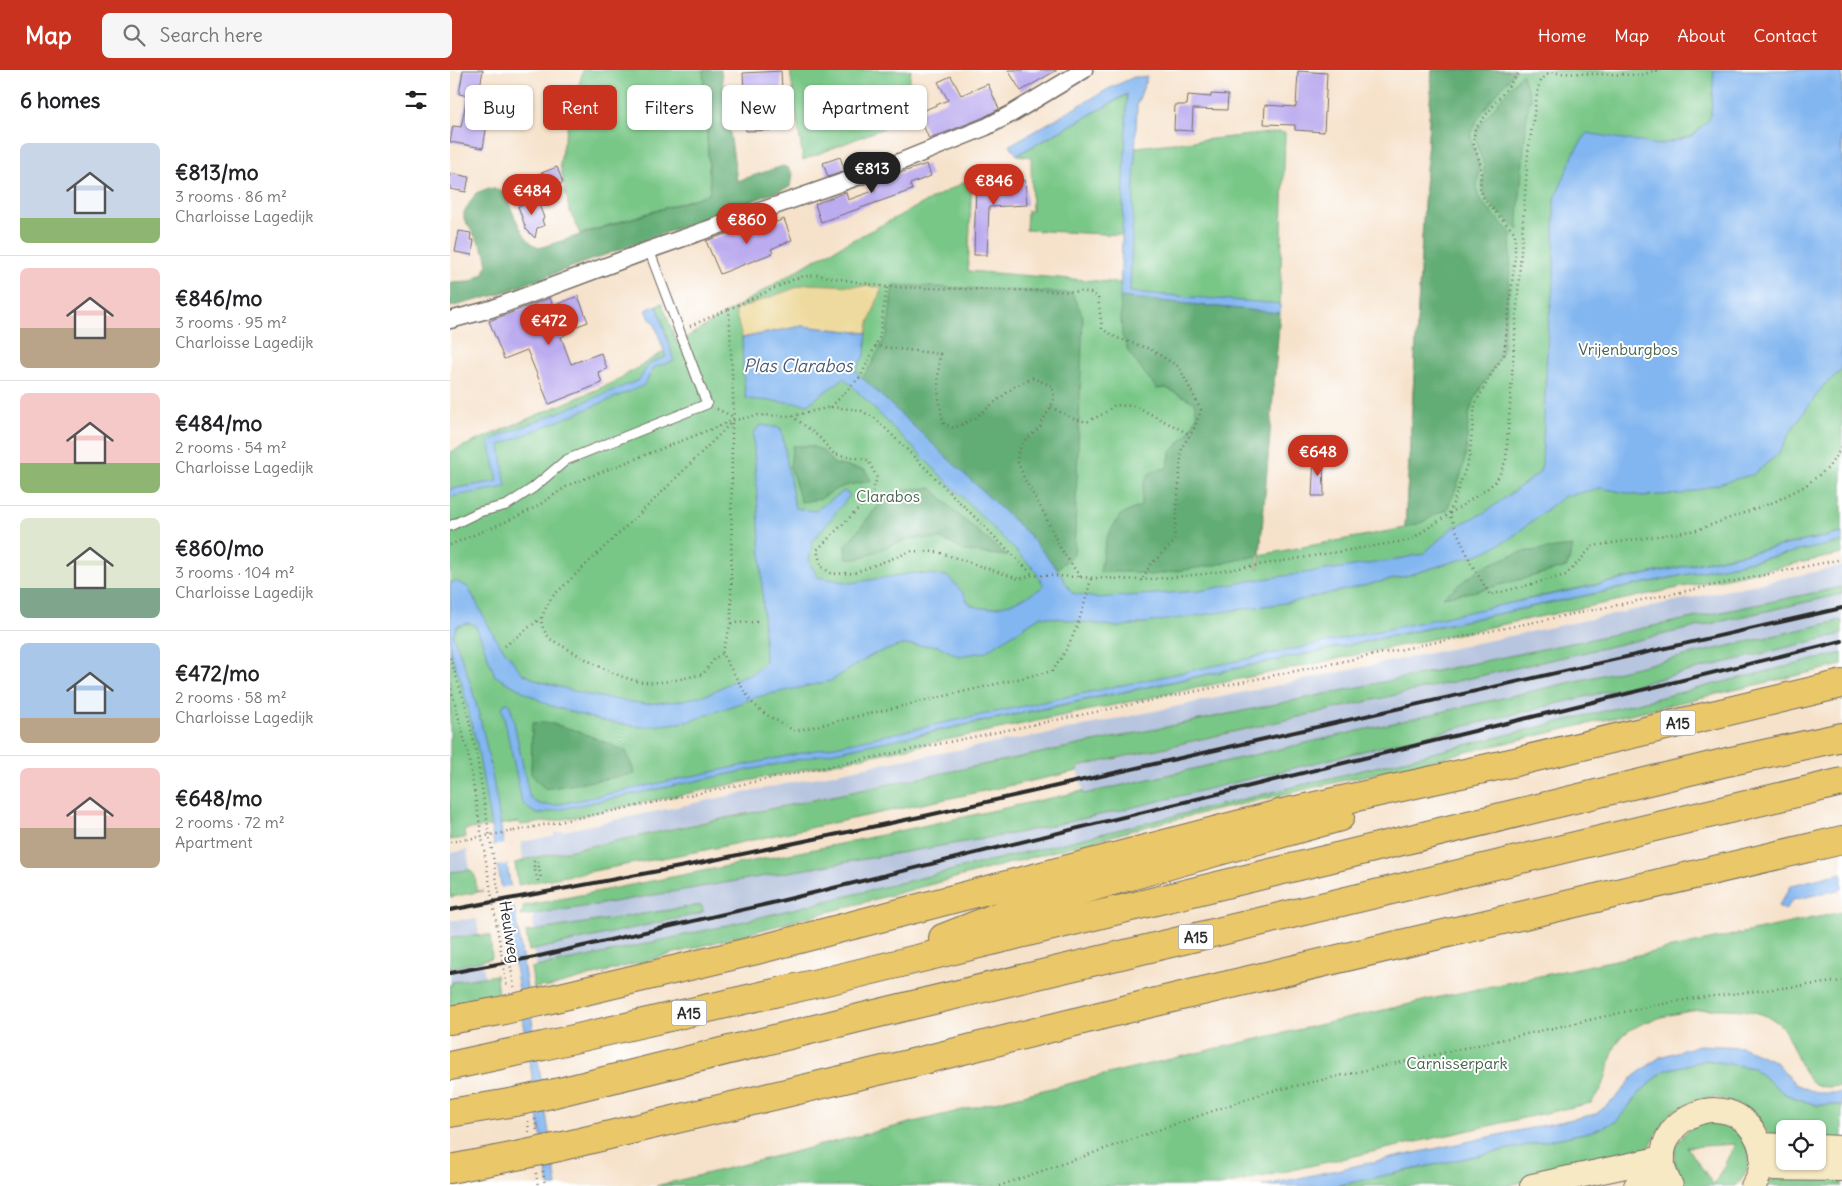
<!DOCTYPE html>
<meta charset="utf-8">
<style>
:root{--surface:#fff;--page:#f6f6f6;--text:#202124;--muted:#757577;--line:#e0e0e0;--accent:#c8321e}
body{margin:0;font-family:Delius,sans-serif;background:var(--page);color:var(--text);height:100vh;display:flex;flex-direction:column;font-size:19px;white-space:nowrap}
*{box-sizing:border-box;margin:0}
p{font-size:16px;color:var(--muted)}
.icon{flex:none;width:28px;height:28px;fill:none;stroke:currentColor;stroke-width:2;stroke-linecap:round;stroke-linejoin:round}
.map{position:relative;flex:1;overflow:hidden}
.drawer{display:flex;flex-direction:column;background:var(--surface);width:450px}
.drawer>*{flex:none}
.banner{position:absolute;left:15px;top:15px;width:475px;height:45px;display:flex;gap:10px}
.controls{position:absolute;left:1326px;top:1050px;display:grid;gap:10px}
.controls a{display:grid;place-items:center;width:50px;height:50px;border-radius:8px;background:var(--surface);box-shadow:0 1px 4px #0004;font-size:25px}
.price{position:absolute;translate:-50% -42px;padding:0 11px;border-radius:18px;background:var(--accent);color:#fff;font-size:16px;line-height:32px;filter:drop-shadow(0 1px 2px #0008)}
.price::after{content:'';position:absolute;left:50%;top:30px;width:15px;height:11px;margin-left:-8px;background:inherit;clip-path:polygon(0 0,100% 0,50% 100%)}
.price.current{background:#222;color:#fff}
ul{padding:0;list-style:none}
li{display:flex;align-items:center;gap:15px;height:125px;padding:0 20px}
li+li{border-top:1px solid var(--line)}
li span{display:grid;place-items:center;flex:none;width:140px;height:100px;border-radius:8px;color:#555}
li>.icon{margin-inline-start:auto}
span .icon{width:60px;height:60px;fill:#fffc;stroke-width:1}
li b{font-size:21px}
h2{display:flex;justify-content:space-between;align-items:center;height:60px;padding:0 20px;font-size:21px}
.pill{padding:0 18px;border-radius:8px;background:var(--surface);box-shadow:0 1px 4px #0004;font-size:18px;line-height:45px}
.pill.current{background:var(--accent);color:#fff}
header{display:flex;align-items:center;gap:30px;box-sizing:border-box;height:70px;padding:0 25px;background:var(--accent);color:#fff}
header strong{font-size:24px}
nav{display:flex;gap:28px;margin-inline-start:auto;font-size:18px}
.search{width:350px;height:45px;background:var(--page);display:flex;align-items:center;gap:12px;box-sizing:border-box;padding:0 18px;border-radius:8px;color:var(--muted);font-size:19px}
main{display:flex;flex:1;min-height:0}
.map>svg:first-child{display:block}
</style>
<header>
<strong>Map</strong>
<div class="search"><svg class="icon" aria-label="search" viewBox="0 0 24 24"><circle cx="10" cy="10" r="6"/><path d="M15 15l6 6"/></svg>Search here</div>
<nav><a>Home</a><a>Map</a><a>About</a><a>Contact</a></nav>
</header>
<main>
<section class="drawer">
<h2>6 homes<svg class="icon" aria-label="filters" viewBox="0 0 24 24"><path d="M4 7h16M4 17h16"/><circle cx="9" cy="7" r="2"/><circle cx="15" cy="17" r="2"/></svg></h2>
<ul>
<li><span style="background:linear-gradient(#c9d6e8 75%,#8fb573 0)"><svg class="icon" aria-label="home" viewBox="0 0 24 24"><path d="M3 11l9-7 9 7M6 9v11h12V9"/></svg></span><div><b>€813/mo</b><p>3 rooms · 86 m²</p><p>Charloisse Lagedijk</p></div></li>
<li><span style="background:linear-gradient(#f6c9c9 60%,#b9a48a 0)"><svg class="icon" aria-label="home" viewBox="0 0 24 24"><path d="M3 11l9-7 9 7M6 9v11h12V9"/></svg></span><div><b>€846/mo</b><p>3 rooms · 95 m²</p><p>Charloisse Lagedijk</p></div></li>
<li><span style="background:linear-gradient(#f6c9c9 70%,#8fb573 0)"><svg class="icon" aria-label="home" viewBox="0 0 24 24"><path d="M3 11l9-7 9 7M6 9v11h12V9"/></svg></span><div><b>€484/mo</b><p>2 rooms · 54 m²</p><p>Charloisse Lagedijk</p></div></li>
<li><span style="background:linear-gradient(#dfe7d0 70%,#7fa58c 0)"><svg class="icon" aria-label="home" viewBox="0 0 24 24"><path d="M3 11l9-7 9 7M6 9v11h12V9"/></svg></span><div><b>€860/mo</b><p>3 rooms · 104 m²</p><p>Charloisse Lagedijk</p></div></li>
<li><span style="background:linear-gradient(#a9c7e8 75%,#b9a48a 0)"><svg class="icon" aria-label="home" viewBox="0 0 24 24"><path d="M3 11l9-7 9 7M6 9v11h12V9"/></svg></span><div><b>€472/mo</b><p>2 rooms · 58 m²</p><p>Charloisse Lagedijk</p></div></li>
<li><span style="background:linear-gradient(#f6c9c9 60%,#b9a48a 0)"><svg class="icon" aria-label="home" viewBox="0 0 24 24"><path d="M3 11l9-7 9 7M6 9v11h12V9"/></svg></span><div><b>€648/mo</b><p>2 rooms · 72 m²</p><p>Apartment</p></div></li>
</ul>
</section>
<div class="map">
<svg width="1392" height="1116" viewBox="0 0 1392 1116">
<rect width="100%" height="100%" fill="#fff"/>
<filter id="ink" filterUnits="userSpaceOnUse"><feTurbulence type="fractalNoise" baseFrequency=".02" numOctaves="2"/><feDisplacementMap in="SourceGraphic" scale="10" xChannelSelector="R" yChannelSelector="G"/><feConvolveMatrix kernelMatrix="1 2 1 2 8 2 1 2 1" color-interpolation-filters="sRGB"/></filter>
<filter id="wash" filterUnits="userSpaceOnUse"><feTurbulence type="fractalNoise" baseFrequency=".0096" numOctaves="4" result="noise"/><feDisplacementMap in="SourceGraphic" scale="20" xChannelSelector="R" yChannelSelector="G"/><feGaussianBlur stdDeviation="1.12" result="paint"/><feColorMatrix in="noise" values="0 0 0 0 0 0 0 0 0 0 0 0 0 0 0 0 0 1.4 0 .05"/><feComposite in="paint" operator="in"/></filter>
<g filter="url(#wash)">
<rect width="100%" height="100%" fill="#f6e2cb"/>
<g fill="#b8c5de">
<path d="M 1392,496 L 1392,517 L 74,789 L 73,791 L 71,772 L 104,766 L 104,763 L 425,695 L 596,664 Z"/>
<path d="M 1392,524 L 1392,550 L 634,724 L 627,698 Z"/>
<path d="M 1392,564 L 1392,583 L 274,856 L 151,884 L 87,897 L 83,880 L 248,844 L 254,841 L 84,861 L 83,845 L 567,763 L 873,691 Z"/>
<path d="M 17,780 L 20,800 L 0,802 L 0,783 Z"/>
<path d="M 27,849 L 29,866 L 0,867 L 0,850 Z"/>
<path d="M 32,890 L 35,907 L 2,913 L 2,915 L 0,915 L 0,898 Z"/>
</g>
<g fill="#79c787" stroke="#527959" fill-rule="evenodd">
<path d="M 133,0 L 253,0 L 260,116 L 259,124 L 130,164 L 119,139 L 110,94 L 113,74 Z"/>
<path d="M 340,0 L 461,0 L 454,50 L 353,90 Z"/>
<path d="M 982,0 L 1392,0 L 1392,463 L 1073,530 L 966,558 L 802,587 L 802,590 L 464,666 L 1392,472 L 1392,484 L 110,750 L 71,755 L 68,752 L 14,760 L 15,768 L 0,770 L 0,382 L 162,313 L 220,278 L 207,235 L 212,233 L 227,273 L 366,189 L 522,108 L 518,201 L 673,213 L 686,77 L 829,62 L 835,63 L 830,234 L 820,234 L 807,498 L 809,498 L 810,485 L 955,458 Z"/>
<path d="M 678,24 L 672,165 L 576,160 L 577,141 L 582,141 L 581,87 L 567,85 Z"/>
<path d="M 1392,517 L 1392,524 L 628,697 L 628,701 L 600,707 L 255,780 L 68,815 L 65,793 L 73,791 L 73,790 Z"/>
<path d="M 1392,550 L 1392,564 L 668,741 L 567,763 L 140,836 L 71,846 L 74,836 L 385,775 L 633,721 L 634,724 Z"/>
<path d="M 1392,583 L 1392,595 L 706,754 L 95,918 L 94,916 L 84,918 L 81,898 L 151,884 L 274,856 Z"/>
<path d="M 20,800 L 25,806 L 27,821 L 33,821 L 0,827 L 0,802 Z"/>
<path d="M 251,835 L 254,841 L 248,844 L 79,881 L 76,862 Z"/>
<path d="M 1392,842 L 1392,1016 C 1385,1016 1376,1018 1369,1016 C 1350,1009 1344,971 1331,956 C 1305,926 1205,940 1176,963 C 1157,978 1161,1006 1148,1024 C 1146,1027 1143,1030 1141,1033 L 770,1116 L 206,1116 L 686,997 L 990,927 Z"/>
<path d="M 40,865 L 42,888 L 0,898 L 0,867 Z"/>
<path d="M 46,905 L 48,928 L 0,936 L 0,915 L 2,915 L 2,912 Z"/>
<path d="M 1256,990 L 1303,998 L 1335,1024 L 1366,1035 L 1392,1035 L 1392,1072 L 1368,1072 L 1368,1059 L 1335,1059 L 1335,1070 L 1322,1067 L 1308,1050 L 1291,1036 L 1265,1027 L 1245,1031 L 1223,1041 L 1208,1061 L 1199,1078 L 1182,1088 L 1055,1116 L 885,1116 L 1143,1061 L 1167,1051 L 1189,1023 L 1215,1000 Z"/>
<path d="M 1256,1051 C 1294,1052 1314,1087 1286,1116 L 1237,1116 C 1214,1090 1224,1061 1256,1051 ZM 1285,1074 L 1264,1115 L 1237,1077 Z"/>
<path d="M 1392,1105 L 1392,1116 L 1311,1116 L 1329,1107 Z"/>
</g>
<g fill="#62ac74" stroke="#466c50">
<path d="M 253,0 L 271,0 L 287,111 L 333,96 L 338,98 L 342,104 L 340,117 L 43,226 L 0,237 L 0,213 L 20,212 L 34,203 L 37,193 L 36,184 L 14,149 L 14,142 L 26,123 L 39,118 L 53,121 C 61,136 72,172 89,178 L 259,124 L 260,116 Z"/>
<path d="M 982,0 L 1066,0 C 1055,14 1026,46 1022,62 C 1019,74 1027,84 1029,95 C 1030,104 1026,113 1027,122 C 1029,133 1053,154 1061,163 L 1060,198 L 1053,277 C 1047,299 1028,316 1021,338 C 1016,353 1018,371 1015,387 C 1012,406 1004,424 996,441 L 992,441 L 973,452 L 955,458 Z"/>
<path d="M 1072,3 L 1081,29 L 1077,42 L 1068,148 L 1069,160 C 1060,152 1033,131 1033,120 C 1032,110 1036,103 1033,93 C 1029,79 1024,73 1027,59 Z"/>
<path d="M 443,215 L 622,223 L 633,246 L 624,484 L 607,499 L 577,463 L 412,308 L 421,295 L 437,264 Z"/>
<path d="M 670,227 L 830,243 L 810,485 L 765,495 L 701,505 L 685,502 L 650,502 L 656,469 L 670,445 L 691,436 C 695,413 690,401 717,398 L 721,382 L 739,363 L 747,346 L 744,332 L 716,318 L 707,319 L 679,283 L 672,265 Z"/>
<path d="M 343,376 L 360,376 L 372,380 L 384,394 L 415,400 L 421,411 L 398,415 L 386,419 L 370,429 L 351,432 L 340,396 Z"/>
<path d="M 482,418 L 506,443 L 557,486 L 515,481 L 492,469 L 462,468 L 439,476 L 407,489 L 395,488 L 396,475 L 437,425 L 459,419 Z"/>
<path d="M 1123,476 L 1117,497 L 1027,521 L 993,527 L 1032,497 L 1071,482 Z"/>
<path d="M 96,652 L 128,661 L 176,681 L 185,704 L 95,719 L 81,704 L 82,653 Z"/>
</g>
<path fill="#eeda9e" stroke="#8c8264" d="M 356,214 L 432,217 L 419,253 L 417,263 L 352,256 L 292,268 L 285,240 Z"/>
<g fill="#82b6f0" stroke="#56708e">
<path d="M 1264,0 L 1392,0 L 1392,300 L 1374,315 L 1342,359 L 1328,384 L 1304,404 L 1232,424 L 1191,426 L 1151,418 L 1113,427 L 1058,470 L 1032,483 L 956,506 L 842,532 L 668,557 L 591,546 L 535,582 L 509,586 L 488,576 L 451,575 L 422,585 L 381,611 L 307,627 L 237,652 L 192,657 L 152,651 L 98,635 L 45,606 L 30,566 L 25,555 L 18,553 L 7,556 L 3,566 C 35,641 45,722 58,801 C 76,906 91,1011 107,1116 L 99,1116 L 67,908 L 27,675 L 11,611 L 0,581 L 0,514 L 5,511 L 18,517 L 46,569 L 72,603 L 88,611 L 138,625 L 194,634 L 229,631 L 259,624 L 292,606 L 304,603 L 315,592 L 311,486 L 303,364 L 310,355 L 331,358 L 345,438 L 365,441 L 394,421 L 400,425 L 362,472 L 359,492 L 368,507 L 400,513 L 464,503 L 497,506 C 503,512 509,518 514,524 C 516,527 517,531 520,534 C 538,547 579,527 594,516 L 585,500 L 394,308 L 358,334 L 296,329 L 293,301 L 292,268 L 352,256 L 417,263 L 415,284 L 405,301 L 577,463 L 607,499 L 622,523 L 646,528 L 749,521 L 799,511 L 938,491 L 973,484 L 1002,458 L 1034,443 L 1089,403 L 1092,395 L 1098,257 L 1104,212 L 1104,131 L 1125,81 L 1137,63 L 1209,75 L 1242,66 L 1259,50 L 1261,42 Z"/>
<path d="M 684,7 L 697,7 L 687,35 L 680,222 L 830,234 L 830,243 L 670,227 L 677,24 L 567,85 L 560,75 L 660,18 Z"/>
<path d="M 207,235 L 224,291 L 205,297 L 193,316 L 50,375 L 56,417 L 0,427 L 0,419 L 48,411 L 39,372 L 42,369 L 189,310 C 198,295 199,292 216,287 L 204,252 L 200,249 L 196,240 Z"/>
<path d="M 1392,463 L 1392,472 L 88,744 L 80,740 L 72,732 L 52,638 L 54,634 L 58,633 L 61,638 L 79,725 C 86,736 93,735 105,735 Z"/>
<path d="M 1392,803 L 1392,819 L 1343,830 L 1335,840 L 1328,836 L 1342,815 Z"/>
<path d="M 1249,975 L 1292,977 L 1326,992 L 1345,1014 L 1367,1023 L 1392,1023 L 1392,1035 L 1366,1035 L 1335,1024 L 1303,998 L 1256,990 L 1215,1000 L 1189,1023 L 1167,1051 L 1143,1061 L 885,1116 L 812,1116 L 1146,1044 L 1166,1028 L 1184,1006 L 1210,987 Z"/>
</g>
<g fill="#f6e2cb">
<path d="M 56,774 L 60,794 L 45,796 L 41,776 Z"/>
<path d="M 63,816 L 67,837 L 52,840 L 48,818 Z"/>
</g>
<g id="blocks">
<g fill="#bbabef">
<path d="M 13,0 L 33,0 L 28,28 L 9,24 Z"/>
<path d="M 558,0 L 607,0 L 571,21 Z"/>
<path d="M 331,1 L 334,60 L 296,61 L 293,3 Z"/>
<path d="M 848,1 L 877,3 L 874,62 L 845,60 L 845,55 L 814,54 L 815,35 L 846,37 Z"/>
<path d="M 501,6 L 511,25 L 538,14 L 549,39 L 532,48 L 479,69 L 468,43 L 498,30 L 488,12 Z"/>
<path d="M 761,24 L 778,25 L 777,40 L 743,39 L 742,61 L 724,60 L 725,35 L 737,35 L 738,25 L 761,27 Z"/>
<path d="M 17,27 L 41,31 L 33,78 L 0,72 L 3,56 L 11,57 Z"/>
<path d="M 390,87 L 395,101 L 378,107 L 373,93 Z"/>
<path d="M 477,94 L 481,106 L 460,114 L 462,120 L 371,152 L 365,134 L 396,122 L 398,130 L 426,120 L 423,112 Z"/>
<path d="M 107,97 L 113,113 L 92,121 L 86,105 Z"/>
<path d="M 0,103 L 19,107 L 16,122 L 0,119 Z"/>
<path d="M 575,110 L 577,135 L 539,137 L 537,185 L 524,185 L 526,111 L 555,112 L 555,111 Z"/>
<path d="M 87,129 L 94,148 L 92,149 L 94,156 L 87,158 L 85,168 L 76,159 L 68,136 Z"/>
<path d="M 334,149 L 342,170 L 321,179 L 323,183 L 270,204 L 256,171 L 309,152 L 312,158 Z"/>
<path d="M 9,161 L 21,163 L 20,170 L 24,170 L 22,185 L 5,182 Z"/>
<path d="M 128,226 L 138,252 L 114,261 L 115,265 L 111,267 L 121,294 L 151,283 L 157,299 L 148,302 L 152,313 L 99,334 L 77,280 L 54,289 L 39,251 L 100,228 L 103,236 Z"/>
<path d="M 864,386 L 873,386 L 874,426 L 862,426 Z"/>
</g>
</g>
</g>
<g filter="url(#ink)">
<use href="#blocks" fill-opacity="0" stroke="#726b63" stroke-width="1"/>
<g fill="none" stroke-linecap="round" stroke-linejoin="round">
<g stroke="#726b63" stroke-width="11">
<path id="lane" d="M 0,456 L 29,442 L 57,435 L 83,418 L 116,390 L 257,334 L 199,180"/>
</g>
<g stroke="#726b63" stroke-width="19">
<path id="street" d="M 0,250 L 41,239 L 199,180 L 447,93 L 536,57 L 561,44 L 634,0"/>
</g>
<g stroke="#726b63" stroke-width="26">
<g id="secondary">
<path d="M 1310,1075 L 1335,1076"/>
<path d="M 1368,1077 L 1392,1078"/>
<path d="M 1311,1098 L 1392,1099"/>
<path d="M 1082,1116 L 1213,1088"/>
<path d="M 1186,1116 L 1217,1109"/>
<path d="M 1221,1116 C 1184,1055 1280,1005 1309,1072 C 1315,1086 1312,1104 1303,1116"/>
</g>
</g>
<g stroke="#726b63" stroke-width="30">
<g id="highway">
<path d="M 493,868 L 554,844 L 659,812 L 890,747"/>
<path d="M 89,932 L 319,877 L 829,744 L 1065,692 L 1392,614"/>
<path d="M 0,950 L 50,941"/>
<path d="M 93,976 L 385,909 L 1277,692 L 1392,667"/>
<path d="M 0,996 L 55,984"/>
<path d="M 101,1024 L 421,945 L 1392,712"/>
<path d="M 0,1043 L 65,1032"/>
<path d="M 109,1077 L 458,994 L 689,936 L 1392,770"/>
<path d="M 0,1099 L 76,1084"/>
</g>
</g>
<g stroke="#726b63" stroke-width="2.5" stroke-dasharray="1 4" stroke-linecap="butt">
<path d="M 1071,0 L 1025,59 L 1023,72 L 1031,96 L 1030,118 L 1034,130 L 1065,163 L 1065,186 L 1054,285 L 1042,303 L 1025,334 L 1019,389 L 999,444 L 1021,493 L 1040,525 L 1116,505 L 1143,476 L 1247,460 L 1324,432 L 1355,416 L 1378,398 L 1392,377"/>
<path d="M 240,256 L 279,239"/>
<path d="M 425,276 L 490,284 C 487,310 487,328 494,354 L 504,358 L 525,348 L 564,317 L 583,308 L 602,316 L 604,328 L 601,337 L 594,348 L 590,357 L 574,371 L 567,385 L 568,392 L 575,410 L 595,445 L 609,476 L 631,508"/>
<path d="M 381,337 L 411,306 L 429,268 L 437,217"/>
<path d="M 601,337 L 622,348 L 637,352 L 653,344 L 665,335 L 685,336 L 741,365"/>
<path d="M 267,339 L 284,347"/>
<path d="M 342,346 L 368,366 L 384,384 L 418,390 L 427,408 L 421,426 L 367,480 L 371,496 L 382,504 L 404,503 L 462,481 L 488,482 L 569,509 L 583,505 L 692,510 L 754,504 L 960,470 L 1037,419 L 1047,410 L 1056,390 L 1078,83 L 1088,18 L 1091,11 L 1096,5 L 1105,3 L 1190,5 L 1209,0"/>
<path d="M 0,475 C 27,463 56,453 82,439 C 95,432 107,422 121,414 L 282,351 L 307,345 L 342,346 L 381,337 L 410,340 L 426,349 L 583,505"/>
<path d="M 641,509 C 633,541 623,575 602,601 L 345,661 L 315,644 L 301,632 L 272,584 L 281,553 L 282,351 L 284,347 L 279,239 L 349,207 L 367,205 L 437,217 L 639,222 L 648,227 L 652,259 L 667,268 L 700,279 L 729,297 L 751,340 L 744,359 L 732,377 L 724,472 L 700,495 L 692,510"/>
<path d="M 281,553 L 310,552"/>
<path d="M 55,576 L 91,548"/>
<path d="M 272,584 L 265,588 L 253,604 C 234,608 214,614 195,612 C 169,611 124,582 100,569 C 86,551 92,547 101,528 L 207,427 L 281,353"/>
<path d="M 0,588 L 16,637 L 27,687 L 64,917"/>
<path d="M 0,614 L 18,684 L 57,917"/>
<path d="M 64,761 L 1392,489"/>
<path d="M 0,772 L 17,769"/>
<path d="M 88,811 L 83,793 L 85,790 L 88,792 L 91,809"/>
<path d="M 85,1049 L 87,1061"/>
<path d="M 78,1051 L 79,1063"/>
<path d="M 93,1101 L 95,1116"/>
<path d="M 86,1103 L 88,1116"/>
<path d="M 549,1116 L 814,1023 L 1192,938 L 1239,929 L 1392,911"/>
</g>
<use href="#lane" stroke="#fff" stroke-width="9"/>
<use href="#street" stroke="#fff" stroke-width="16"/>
<use href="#secondary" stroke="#f7e9c3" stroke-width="24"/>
<use href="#highway" stroke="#eac769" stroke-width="28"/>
<g stroke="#2b2b2b" stroke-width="4">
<path d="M 0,840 L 235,796 L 479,745 L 1392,538"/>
<path d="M 0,903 L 85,887 L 322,833 L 1392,571"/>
</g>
<g stroke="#726b63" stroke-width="30" stroke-linecap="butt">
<g id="highway-bridge">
<path d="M 50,941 L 89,932"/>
<path d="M 55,984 L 93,976"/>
<path d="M 65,1032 L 101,1024"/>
<path d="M 76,1084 L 109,1077"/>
</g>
</g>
<path stroke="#726b63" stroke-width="2.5" stroke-dasharray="1 4" stroke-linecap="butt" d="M 17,769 L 64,761"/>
<use href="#highway-bridge" stroke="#eac769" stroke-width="28"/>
</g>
</g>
<g text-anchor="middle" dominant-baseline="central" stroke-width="4" stroke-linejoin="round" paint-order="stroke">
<g fill="#fff" stroke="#6b6b6b" stroke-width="1">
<rect x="1210.5" y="640.5" width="35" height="25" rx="4"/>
<rect x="728.5" y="854.5" width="35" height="25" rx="4"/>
<rect x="221.5" y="930.5" width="35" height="25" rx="4"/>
</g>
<g font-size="15" font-weight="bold" fill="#2b2b2b">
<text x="1228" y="653">A15</text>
<text x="746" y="867">A15</text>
<text x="239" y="943">A15</text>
</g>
<g font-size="16" fill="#46624b" stroke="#fff">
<text x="1178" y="279">Vrijenburgbos</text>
<text x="438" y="426">Clarabos</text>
<text x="1007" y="993">Carnisserpark</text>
</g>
<g font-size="16" fill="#2b2b2b" stroke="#fff">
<text transform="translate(60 862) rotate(81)">Heulweg</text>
</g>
<g font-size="18" font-style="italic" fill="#495c70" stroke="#fff">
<text x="348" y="295">Plas Clarabos</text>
</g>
</g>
</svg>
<div class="controls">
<a><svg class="icon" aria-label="locate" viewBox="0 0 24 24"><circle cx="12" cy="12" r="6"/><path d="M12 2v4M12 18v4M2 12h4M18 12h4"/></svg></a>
</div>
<b class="price current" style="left:422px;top:124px">€813</b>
<b class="price" style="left:544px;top:136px">€846</b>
<b class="price" style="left:82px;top:146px">€484</b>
<b class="price" style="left:297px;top:175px">€860</b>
<b class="price" style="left:99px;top:276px">€472</b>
<b class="price" style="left:868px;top:407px">€648</b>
<div class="banner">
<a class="pill">Buy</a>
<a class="pill current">Rent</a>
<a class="pill">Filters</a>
<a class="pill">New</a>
<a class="pill">Apartment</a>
</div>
</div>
</main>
